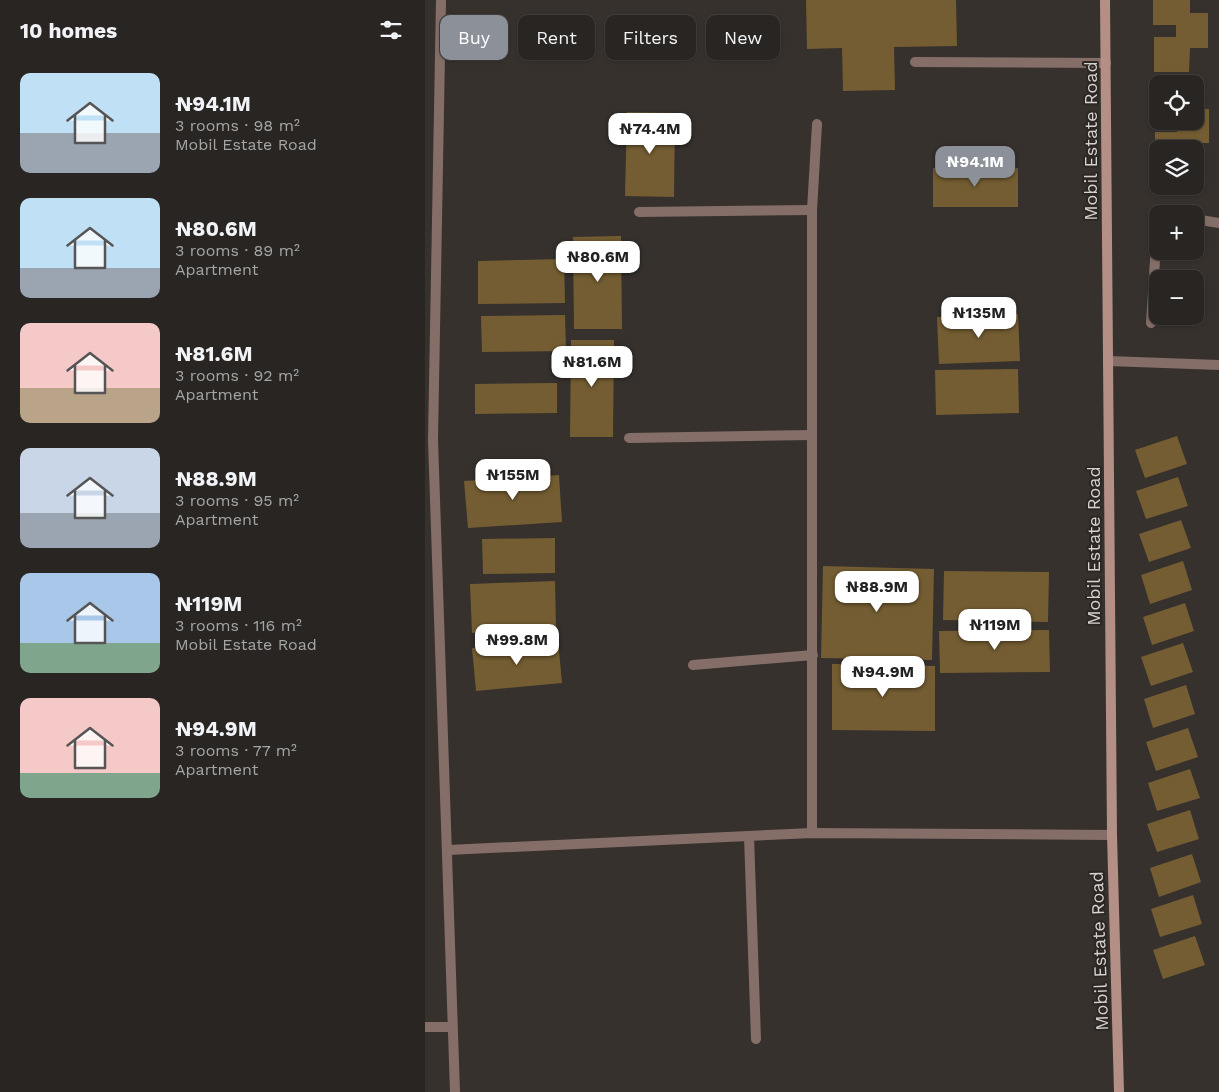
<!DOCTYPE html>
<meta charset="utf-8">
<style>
:root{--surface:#282522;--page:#34312f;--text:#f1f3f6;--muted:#a5a5a5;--line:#444240;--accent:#8c9099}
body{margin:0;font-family:"Work Sans",sans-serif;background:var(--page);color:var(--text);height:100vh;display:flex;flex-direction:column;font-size:19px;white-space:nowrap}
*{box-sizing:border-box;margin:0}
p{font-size:16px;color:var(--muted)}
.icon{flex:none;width:28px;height:28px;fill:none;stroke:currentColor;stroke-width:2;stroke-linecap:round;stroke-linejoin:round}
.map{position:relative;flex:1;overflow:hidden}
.drawer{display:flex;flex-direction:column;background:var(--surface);width:425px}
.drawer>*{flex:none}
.hud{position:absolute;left:15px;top:15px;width:475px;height:45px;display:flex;gap:10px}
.fabs{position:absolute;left:724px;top:75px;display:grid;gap:10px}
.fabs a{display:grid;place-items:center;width:55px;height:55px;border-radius:10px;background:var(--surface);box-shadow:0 1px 4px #0004,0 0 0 1px var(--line);font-size:25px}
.price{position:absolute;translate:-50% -42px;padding:0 11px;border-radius:10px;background:#fff;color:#222;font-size:16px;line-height:32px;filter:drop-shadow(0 1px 2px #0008)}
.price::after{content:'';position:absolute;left:50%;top:30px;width:15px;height:11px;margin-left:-8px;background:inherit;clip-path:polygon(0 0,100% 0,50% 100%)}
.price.current{background:var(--accent);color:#fff}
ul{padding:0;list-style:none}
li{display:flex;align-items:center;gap:15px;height:125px;padding:0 20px}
li span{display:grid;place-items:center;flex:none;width:140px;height:100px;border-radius:10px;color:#555}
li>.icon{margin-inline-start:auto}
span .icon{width:60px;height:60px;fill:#fffc;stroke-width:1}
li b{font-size:21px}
h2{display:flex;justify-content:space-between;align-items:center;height:60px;padding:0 20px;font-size:21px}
.tag{padding:0 18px;border-radius:10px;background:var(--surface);box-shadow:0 1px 4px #0004,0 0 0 1px var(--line);font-size:18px;line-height:45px}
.tag.current{background:var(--accent);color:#fff}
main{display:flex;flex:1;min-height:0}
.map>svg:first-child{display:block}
</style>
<main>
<section class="drawer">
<h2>10 homes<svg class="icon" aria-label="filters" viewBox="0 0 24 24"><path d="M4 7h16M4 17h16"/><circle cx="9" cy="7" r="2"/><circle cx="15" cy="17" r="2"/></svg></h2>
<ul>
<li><span style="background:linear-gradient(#bfe0f5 60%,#9aa5b1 0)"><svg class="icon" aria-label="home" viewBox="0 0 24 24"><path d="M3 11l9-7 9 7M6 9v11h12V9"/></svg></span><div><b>₦94.1M</b><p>3 rooms · 98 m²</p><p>Mobil Estate Road</p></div></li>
<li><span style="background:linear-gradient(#bfe0f5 70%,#9aa5b1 0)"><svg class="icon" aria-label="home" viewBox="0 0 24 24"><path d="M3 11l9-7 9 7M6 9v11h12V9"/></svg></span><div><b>₦80.6M</b><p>3 rooms · 89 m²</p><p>Apartment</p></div></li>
<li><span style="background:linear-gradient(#f6c9c9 65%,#b9a48a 0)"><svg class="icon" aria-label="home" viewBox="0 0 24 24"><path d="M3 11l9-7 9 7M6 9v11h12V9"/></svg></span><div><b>₦81.6M</b><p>3 rooms · 92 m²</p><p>Apartment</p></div></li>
<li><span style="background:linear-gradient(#c9d6e8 65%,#9aa5b1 0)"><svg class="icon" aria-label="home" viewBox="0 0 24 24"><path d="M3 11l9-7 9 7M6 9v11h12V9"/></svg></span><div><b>₦88.9M</b><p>3 rooms · 95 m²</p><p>Apartment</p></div></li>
<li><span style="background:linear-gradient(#a9c7e8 70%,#7fa58c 0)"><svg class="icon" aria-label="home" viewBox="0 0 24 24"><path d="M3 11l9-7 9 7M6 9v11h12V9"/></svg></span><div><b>₦119M</b><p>3 rooms · 116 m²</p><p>Mobil Estate Road</p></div></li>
<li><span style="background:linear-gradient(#f6c9c9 75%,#7fa58c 0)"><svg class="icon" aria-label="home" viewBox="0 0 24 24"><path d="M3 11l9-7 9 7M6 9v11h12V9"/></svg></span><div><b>₦94.9M</b><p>3 rooms · 77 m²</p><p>Apartment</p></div></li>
</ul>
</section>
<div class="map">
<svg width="794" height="1092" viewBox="0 0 794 1092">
<rect width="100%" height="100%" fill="#36312d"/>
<g fill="#745d32">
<path d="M 381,0 L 531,0 L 532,46 L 469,47 L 470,90 L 418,91 L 417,48 L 382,49 Z"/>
<path d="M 728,0 L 765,0 L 765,13 L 783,13 L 783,48 L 765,48 L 764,72 L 729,72 L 729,37 L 751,37 L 751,25 L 728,25 Z"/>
<rect x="730" y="86" width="2" height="34"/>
<path d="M 770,109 L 784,109 L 784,143 L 766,143 L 766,149 L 732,149 L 732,167 L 730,167 L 730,132 L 752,132 L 752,121 L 770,121 Z"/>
<path d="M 202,112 L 250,113 L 249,197 L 200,196 Z"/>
<rect x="508" y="168" width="85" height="39"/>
<path d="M 196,236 L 197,329 L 149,329 L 148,237 Z"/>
<path d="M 139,259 L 140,303 L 53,304 L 53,261 Z"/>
<path d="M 593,314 L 595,361 L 514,364 L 512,317 Z"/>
<path d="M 140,315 L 141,351 L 57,352 L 56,316 Z"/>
<path d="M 146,340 L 189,340 L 188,437 L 145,437 Z"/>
<path d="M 593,369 L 594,413 L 511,415 L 510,370 Z"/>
<path d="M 132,383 L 132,413 L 50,414 L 50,384 Z"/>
<path d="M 752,436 L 762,464 L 720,478 L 710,450 Z"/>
<path d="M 134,475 L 137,522 L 43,528 L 39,481 Z"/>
<path d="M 753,477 L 763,506 L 721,519 L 711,491 Z"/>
<path d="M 756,520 L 766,548 L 724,562 L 714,534 Z"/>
<path d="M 130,538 L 130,573 L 58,574 L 57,539 Z"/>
<path d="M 758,561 L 767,590 L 725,604 L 716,575 Z"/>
<path d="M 398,566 L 509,569 L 507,660 L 396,658 Z"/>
<path d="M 519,571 L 624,572 L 623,622 L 518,620 Z"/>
<path d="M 130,581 L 131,630 L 47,633 L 45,584 Z"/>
<path d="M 760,603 L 769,631 L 727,645 L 718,617 Z"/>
<path d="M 624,630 L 625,672 L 515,673 L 514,631 Z"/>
<path d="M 133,640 L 137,683 L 51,691 L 47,648 Z"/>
<path d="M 758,643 L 768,672 L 726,686 L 716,657 Z"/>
<path d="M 407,664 L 510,666 L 510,731 L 407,730 Z"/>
<path d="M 761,685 L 770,714 L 728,728 L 719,699 Z"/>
<path d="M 763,728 L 773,757 L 731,771 L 721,742 Z"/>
<path d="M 765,769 L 775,798 L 732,811 L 723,783 Z"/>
<path d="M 765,810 L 774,839 L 732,852 L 722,824 Z"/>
<path d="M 767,854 L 776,882 L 734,897 L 725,868 Z"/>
<path d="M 768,895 L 777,924 L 735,937 L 726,909 Z"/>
<path d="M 770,936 L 780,965 L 738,979 L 728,950 Z"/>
</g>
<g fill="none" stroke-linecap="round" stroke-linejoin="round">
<g stroke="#856e68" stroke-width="10">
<path d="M 490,62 L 681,63"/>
<path d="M 214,212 L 387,210"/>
<path d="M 770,219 L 794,223"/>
<path d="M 726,323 L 732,229"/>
<path d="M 268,665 L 388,655"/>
<path d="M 324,836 L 331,1039"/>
</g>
<g stroke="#856e68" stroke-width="10">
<path d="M 16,0 L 8,440 L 30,1092"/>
<path d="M 683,361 L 794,365"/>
<path d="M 204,438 L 387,435"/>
<path d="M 387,833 L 387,210 L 392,124"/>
<path d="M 23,850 L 387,833 L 687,835"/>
<path d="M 0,1027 L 27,1027"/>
</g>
<path stroke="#b38f86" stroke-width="10" d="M 680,0 L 687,835 L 694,1092"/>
</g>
<g text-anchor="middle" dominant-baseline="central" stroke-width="4" stroke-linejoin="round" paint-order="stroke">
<g font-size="18" fill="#d6d2d0" stroke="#2c2723">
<text transform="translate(665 141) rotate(-90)">Mobil Estate Road</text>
<text transform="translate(668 546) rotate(-90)">Mobil Estate Road</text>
<text transform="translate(674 951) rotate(-92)">Mobil Estate Road</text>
</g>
</g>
</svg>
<div class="fabs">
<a><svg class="icon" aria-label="locate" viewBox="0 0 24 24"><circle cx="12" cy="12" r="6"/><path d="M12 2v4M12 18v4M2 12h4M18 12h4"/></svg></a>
<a><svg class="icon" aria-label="layers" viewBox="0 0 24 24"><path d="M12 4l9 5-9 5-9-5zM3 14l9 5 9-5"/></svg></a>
<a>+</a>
<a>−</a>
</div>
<b class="price" style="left:225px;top:155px">₦74.4M</b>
<b class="price current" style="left:550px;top:188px">₦94.1M</b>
<b class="price" style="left:173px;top:283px">₦80.6M</b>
<b class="price" style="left:554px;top:339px">₦135M</b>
<b class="price" style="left:167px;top:388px">₦81.6M</b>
<b class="price" style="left:88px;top:501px">₦155M</b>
<b class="price" style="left:452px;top:613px">₦88.9M</b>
<b class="price" style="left:570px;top:651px">₦119M</b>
<b class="price" style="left:92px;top:666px">₦99.8M</b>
<b class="price" style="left:458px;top:698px">₦94.9M</b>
<div class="hud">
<a class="tag current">Buy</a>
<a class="tag">Rent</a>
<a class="tag">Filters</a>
<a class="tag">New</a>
</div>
</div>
</main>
